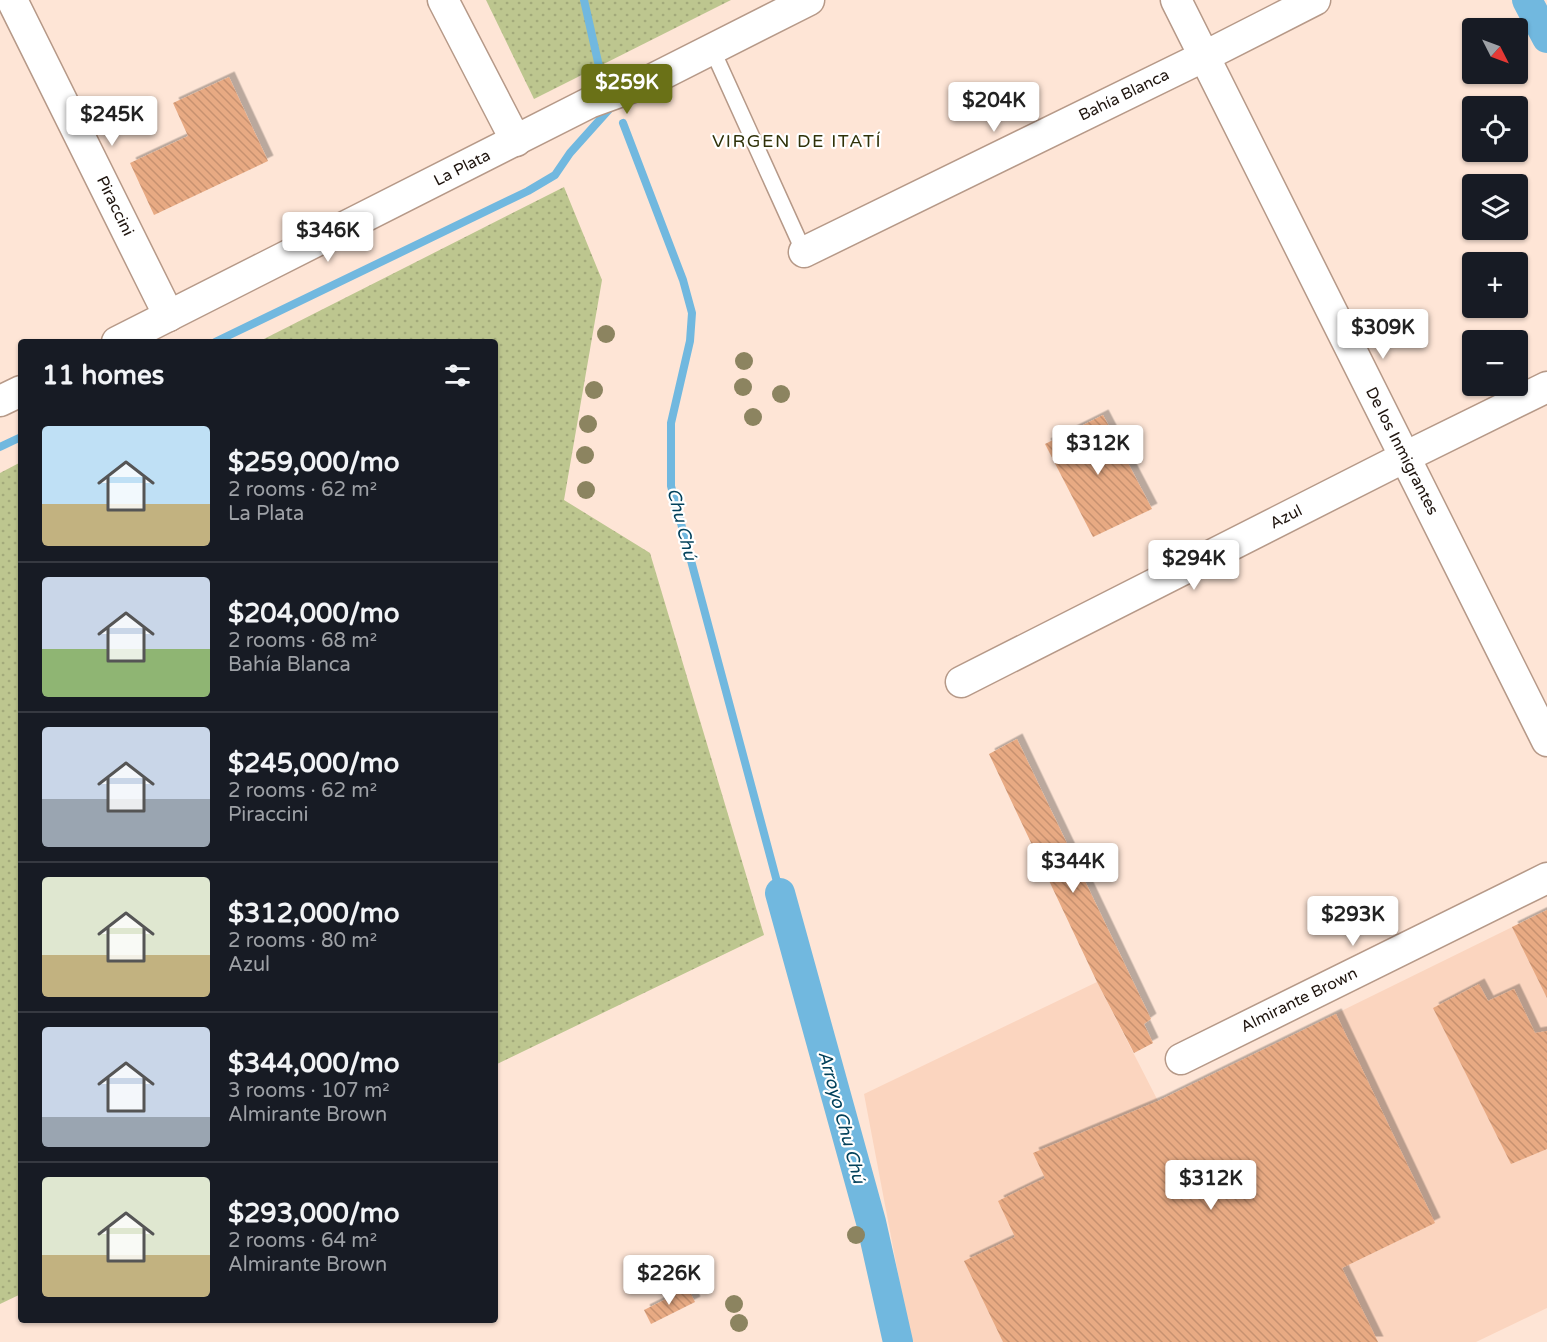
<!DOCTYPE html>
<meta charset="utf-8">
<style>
:root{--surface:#171b24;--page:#242831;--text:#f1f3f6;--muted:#9ea1a6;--line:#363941;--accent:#6a7117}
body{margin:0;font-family:"Varela Round",sans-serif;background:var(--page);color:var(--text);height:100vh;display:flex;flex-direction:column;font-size:22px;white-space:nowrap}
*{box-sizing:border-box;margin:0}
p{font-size:20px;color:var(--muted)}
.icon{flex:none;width:33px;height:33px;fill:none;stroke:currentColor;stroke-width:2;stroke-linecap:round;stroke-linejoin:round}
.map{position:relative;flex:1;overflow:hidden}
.sheet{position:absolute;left:18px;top:339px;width:480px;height:984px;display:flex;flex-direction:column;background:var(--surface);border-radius:6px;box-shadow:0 2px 4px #0004}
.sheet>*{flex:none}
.needle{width:39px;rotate:132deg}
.fabs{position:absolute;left:1462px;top:18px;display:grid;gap:12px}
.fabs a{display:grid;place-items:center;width:66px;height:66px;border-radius:6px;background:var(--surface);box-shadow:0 2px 4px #0004;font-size:30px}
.price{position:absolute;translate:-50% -51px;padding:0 14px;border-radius:6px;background:#fff;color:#222;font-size:20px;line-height:39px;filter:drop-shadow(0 2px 3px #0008)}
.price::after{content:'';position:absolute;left:50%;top:36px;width:18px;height:14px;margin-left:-9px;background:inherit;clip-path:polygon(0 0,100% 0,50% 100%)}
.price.selected{background:var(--accent);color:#fff}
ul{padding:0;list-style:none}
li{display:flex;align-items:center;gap:18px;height:150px;padding:0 24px}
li+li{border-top:2px solid var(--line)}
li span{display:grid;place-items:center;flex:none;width:168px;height:120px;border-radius:6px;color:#555}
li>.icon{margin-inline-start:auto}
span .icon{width:72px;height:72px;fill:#fffc;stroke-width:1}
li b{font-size:26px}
h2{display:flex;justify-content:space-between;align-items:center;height:72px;padding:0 24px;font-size:26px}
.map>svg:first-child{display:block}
</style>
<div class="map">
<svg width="1547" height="1342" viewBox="0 0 1547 1342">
<defs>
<pattern id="grass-dots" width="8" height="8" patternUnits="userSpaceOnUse" patternTransform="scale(1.5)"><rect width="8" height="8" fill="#bdc68f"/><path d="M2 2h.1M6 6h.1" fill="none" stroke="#a2a97a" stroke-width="1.8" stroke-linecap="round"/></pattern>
<pattern id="building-back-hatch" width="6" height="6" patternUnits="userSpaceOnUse" patternTransform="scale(1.5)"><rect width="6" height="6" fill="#e8aa83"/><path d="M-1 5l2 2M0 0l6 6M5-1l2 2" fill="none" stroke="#c79170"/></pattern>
<filter id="shadow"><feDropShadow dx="5.5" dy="-5.5" stdDeviation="0" flood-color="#0004"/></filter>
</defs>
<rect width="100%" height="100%" fill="#fee5d6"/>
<path fill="#fbd5bf" d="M 1547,910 L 1547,1308 L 1476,1342 L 911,1342 L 864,1094 L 1097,982 L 1158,1101 Z"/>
<g fill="url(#grass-dots)">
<path d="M 486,0 L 731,0 L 534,99 Z"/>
<path d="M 564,187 L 602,280 L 564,500 L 650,553 L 764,935 L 495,1065 L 495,342 L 258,342 Z"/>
<path d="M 21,462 L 21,1294 L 0,1304 L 0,473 Z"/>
</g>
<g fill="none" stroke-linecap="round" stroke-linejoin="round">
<g stroke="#71b8df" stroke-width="8">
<path d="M 584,0 L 601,75"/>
<path d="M 623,123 L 683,280 L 692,313 L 690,341 L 671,423 L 671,486 L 780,893"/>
<path d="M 215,342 L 528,191 L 555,175 L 570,153 L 613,105"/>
<path d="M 0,447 L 21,437"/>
</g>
<g stroke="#71b8df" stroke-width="30">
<path d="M 1527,0 L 1547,38"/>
<path d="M 780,893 L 871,1222 L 898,1342"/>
</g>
</g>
<g fill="url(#building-back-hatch)" filter="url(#shadow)">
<path d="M 229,77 L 268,161 L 154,215 L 130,163 L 188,136 L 173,103 Z"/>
<path d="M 1103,415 L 1152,509 L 1093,537 L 1045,444 Z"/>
<path d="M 1017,739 L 1151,1019 L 1144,1024 L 1153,1043 L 1134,1053 L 1097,982 L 989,754 Z"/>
<path d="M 1547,910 L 1547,998 L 1512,927 Z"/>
<path d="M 1479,984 L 1488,1001 L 1514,989 L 1535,1033 L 1547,1031 L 1547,1149 L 1511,1164 L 1433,1008 Z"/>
<path d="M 1336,1014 L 1435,1223 L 1342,1268 L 1378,1342 L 1003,1342 L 964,1261 L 1015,1237 L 998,1201 L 1045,1178 L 1033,1153 L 1158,1101 Z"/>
<path d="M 688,1288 L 695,1302 L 651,1324 L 644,1310 Z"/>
</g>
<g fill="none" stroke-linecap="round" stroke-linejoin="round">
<g stroke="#b69988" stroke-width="18">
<path id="service" d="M 712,49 L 804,252"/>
</g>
<g stroke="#b69988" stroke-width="33">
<g id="minor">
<path d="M 12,0 L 169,316"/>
<path d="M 443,0 L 516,141"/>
<path d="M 1176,0 L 1547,741"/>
<path d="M 804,252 L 1205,56 L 1315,0"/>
<path d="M 117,342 L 589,103 L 647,82 L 809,0"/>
<path d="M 0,401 L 21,391"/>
<path d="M 961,682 L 1405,457 L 1547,387"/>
<path d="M 1181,1059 L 1547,878"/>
</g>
</g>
<use href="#service" stroke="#fff" stroke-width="15"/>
<use href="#minor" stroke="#fff" stroke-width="30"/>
</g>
<g fill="#8c8460">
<circle cx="606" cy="334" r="9"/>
<circle cx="744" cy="361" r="9"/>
<circle cx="743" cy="387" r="9"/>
<circle cx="594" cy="390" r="9"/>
<circle cx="781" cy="394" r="9"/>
<circle cx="753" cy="417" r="9"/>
<circle cx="588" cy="424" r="9"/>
<circle cx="585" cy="455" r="9"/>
<circle cx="586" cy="490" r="9"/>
<circle cx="856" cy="1235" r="9"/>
<circle cx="734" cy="1304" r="9"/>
<circle cx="739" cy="1323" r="9"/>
</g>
<g text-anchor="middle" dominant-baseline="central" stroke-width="4.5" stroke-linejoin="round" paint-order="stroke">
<g font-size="16" fill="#1f150f" stroke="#fff">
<text transform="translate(1124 95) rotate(-26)">Bahía Blanca</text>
<text transform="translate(462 168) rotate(-27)">La Plata</text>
<text transform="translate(115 206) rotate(64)">Piraccini</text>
<text transform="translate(1402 451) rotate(63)">De los Inmigrantes</text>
<text transform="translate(1286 517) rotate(-27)">Azul</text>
<text transform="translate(1299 1000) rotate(-26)">Almirante Brown</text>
</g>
<g font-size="18" letter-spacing="1.5" fill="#2f3209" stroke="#fff">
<text x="797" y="141">VIRGEN DE ITATÍ</text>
</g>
<g font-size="18" font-style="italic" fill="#02415b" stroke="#fff">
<text transform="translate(682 524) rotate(76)">Chu Chú</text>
<text transform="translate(842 1117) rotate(75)">Arroyo Chu Chú</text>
</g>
</g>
</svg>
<div class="fabs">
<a><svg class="needle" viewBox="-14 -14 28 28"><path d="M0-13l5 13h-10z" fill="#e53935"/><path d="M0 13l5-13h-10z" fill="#9ea1a6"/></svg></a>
<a><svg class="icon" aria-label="locate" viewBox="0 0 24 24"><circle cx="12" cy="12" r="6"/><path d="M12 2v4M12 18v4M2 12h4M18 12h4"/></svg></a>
<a><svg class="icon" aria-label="layers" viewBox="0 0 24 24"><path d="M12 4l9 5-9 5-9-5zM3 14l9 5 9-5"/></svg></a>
<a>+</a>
<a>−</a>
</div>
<b class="price selected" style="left:627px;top:115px">$259K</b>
<b class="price" style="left:994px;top:133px">$204K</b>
<b class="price" style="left:112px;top:147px">$245K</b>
<b class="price" style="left:328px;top:263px">$346K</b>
<b class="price" style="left:1383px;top:360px">$309K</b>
<b class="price" style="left:1098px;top:476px">$312K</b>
<b class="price" style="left:1194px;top:591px">$294K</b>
<b class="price" style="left:1073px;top:894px">$344K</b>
<b class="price" style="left:1353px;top:947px">$293K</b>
<b class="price" style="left:1211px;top:1211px">$312K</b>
<b class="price" style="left:669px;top:1306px">$226K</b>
<section class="sheet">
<h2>11 homes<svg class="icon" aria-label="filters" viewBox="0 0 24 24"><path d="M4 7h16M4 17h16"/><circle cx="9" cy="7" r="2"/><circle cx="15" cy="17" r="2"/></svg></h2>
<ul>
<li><span style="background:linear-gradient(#bfe0f5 65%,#c2b280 0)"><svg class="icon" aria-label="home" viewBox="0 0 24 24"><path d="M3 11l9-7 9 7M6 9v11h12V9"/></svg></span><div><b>$259,000/mo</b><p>2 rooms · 62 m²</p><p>La Plata</p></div></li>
<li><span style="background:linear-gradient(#c9d6e8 60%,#8fb573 0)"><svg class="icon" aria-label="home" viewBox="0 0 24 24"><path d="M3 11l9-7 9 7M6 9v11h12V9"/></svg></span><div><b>$204,000/mo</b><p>2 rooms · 68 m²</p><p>Bahía Blanca</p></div></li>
<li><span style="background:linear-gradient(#c9d6e8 60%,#9aa5b1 0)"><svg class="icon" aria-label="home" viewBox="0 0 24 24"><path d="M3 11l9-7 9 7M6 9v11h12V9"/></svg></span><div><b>$245,000/mo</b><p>2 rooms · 62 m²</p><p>Piraccini</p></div></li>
<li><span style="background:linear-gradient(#dfe7d0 65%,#c2b280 0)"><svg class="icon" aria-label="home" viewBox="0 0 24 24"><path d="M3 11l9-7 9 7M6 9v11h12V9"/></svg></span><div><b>$312,000/mo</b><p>2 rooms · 80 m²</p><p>Azul</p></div></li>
<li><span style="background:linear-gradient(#c9d6e8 75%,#9aa5b1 0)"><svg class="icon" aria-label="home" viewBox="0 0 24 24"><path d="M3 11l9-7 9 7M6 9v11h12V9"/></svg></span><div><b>$344,000/mo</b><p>3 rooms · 107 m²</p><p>Almirante Brown</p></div></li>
<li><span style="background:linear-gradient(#dfe7d0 65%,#c2b280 0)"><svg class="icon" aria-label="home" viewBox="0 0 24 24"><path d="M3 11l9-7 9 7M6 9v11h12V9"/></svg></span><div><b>$293,000/mo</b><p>2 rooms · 64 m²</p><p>Almirante Brown</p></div></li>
</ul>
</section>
</div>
